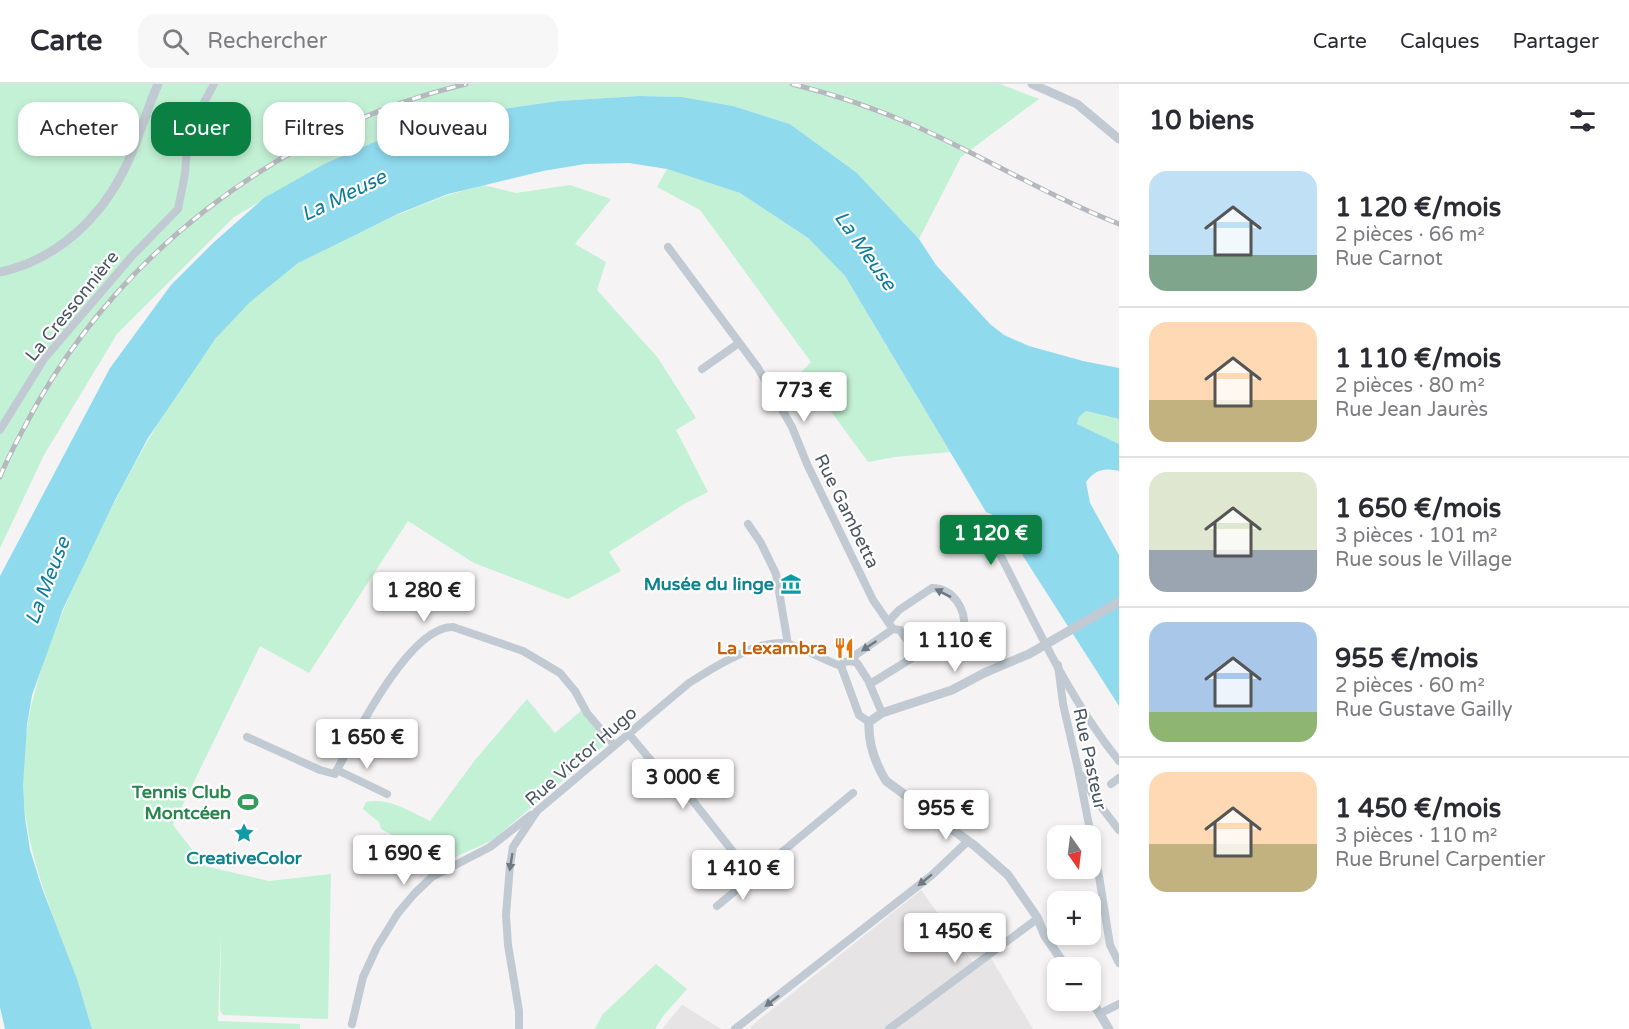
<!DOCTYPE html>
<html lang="fr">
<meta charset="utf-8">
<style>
:root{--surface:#fff;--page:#f7f7f7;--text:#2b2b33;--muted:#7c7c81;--line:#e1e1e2;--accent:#0b8043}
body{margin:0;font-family:"Varela Round",sans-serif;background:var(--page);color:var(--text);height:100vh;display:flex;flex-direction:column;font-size:22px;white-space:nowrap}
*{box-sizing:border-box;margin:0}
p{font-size:20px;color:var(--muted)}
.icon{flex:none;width:33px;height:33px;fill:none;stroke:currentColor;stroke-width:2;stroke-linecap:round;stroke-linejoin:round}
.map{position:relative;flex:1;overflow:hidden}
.side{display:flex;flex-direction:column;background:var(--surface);width:510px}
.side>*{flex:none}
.banner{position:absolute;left:18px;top:18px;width:570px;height:54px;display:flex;gap:12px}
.needle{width:39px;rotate:166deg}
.tools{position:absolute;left:1047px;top:741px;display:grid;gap:12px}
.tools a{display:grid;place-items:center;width:54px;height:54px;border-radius:12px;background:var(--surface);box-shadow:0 3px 9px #0003;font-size:30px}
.price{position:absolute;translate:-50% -51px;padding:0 14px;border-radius:6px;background:#fff;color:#222;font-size:20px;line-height:39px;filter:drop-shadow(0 2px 3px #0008)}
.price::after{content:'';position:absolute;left:50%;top:36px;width:18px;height:14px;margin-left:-9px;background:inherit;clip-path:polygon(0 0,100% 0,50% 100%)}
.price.on{background:var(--accent);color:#fff}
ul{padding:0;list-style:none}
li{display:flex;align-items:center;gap:18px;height:150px;padding:0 30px}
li+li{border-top:2px solid var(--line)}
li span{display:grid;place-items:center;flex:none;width:168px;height:120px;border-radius:18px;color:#555}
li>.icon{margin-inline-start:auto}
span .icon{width:72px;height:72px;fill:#fffc;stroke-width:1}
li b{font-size:26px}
h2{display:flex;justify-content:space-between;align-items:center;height:72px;padding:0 30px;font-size:26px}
.pill{padding:0 21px;border-radius:18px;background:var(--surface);box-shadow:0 3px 9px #0003;font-size:21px;line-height:54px}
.pill.on{background:var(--accent);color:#fff}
header{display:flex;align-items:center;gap:36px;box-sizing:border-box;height:84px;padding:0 30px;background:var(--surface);border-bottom:2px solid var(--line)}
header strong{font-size:28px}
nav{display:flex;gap:33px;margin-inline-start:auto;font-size:21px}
.search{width:420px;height:54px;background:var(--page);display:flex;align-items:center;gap:15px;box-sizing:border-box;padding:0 21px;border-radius:18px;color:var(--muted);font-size:22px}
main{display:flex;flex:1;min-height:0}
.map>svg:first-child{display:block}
</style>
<header>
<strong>Carte</strong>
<div class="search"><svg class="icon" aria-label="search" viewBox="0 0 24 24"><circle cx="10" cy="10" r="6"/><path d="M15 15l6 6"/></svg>Rechercher</div>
<nav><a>Carte</a><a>Calques</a><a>Partager</a></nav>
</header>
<main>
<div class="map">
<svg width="1119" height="945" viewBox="0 0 1119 945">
<rect width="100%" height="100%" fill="#f5f3f3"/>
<g fill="#e6e4e5">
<path d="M 921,806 L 977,884 L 991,874 L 1033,945 L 751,945 L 750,943 Z"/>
<path d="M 682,921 L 683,921 L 721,945 L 662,945 Z"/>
</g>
<g fill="#c3f1d5">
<path d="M 0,0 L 1000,0 L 1039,15 L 961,73 L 919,155 L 857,89 L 790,40 L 733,22 L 682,13 L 639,12 L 558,17 L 482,28 L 388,52 L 324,80 L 234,133 L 117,250 L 44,371 L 0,464 Z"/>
<path d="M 667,85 L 740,109 L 808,154 L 845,192 L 950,368 L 895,373 L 868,378 L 822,315 L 780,310 L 811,278 L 700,126 L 657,103 Z"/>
<path d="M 483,101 L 516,109 L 570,101 L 611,115 L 575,160 L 606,178 L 597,206 L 658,274 L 696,334 L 676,346 L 708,408 L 686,419 L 609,468 L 621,487 L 568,515 L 474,479 L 408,437 L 309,589 L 260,562 L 173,741 L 205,782 L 269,797 L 331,790 L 328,935 L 223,931 L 220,926 L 221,848 L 218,937 L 300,940 L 300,945 L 92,945 C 87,928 82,911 76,894 C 54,831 26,773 23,705 C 20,617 58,535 95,457 C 129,387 167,318 215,256 C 236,227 267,200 297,180 C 311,170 329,163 344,156 C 390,134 434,113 483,101 Z"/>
<path d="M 1086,327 L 1119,335 L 1119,360 L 1077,340 L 1079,333 Z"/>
<path d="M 527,615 L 555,649 L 582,626 L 608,658 L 493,756 L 442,779 L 381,745 L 379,738 L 363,725 L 366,718 C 388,713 411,728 430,737 L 475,676 Z"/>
<path d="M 656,880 L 687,905 L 663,932 L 655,945 L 595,945 L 602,931 Z"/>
</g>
<path fill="#90daee" d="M 639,12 L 682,13 L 733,22 L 790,40 L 857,89 L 919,155 L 936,181 L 990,240 L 1004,251 L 1029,262 L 1083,277 L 1119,284 L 1119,335 L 1086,327 L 1079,333 L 1077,340 L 1119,360 L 1119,387 C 1104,384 1096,385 1086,398 L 1090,419 L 1119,471 L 1119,622 L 998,433 L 986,428 L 845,192 L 808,154 L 740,109 L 667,85 L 629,79 L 585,80 L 543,87 L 448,110 L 400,129 L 298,179 L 250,218 L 216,254 L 148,354 L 115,416 L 63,525 L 32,611 L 27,641 L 23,702 L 25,734 L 30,766 L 42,804 L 77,895 L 92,945 L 5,945 L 0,923 L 0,492 L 110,284 L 171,201 L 213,159 L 264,114 L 324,80 L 388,52 L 482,28 L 558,17 Z"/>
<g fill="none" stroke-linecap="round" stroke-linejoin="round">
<g stroke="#c1cad2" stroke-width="8">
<path d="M 668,163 L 758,284 L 792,343 L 807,380 L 873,516 L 893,545"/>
<path d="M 702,285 L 739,259"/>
<path d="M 0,346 L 44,275 L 133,171 L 178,125 L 185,90 L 188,48 L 214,0"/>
<path d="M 748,440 L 761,459 L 776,490 L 788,560"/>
<path d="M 991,453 C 1031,529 1065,610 1119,677"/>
<path d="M 888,538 L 899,526 L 932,504 C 953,504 966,525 964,544 L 917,571"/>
<path d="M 851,577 L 857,570 L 893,545 L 900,546 L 917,571 L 870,600"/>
<path d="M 1058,581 L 1063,620 L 1078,685 L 1099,792 L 1110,861 L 1119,879"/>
<path d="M 841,582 L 844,578 L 851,577 L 857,579 L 868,596 L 882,629"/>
<path d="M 841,582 L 859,631 L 869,638"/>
<path d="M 628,649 L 669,698 L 689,712 L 753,793"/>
<path d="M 247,653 L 320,686 L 335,690 C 354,654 409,542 453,543 L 523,567 L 560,589 L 575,607 L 587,629 L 614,661"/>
<path d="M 337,686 L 387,710"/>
<path d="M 1082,692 L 1096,716 L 1119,746"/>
<path d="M 1111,700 L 1119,694"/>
<path d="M 717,822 L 853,709"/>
<path d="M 1101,929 L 1119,920"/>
<path d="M 352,940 L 363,893 L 377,863 L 398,829 L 415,809 L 432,793 L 490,763 L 531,731"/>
<path d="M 519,945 L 519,927 L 508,861 L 506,831 L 510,781 L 513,763 L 537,727 L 689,599 C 712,584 761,553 789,560 C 806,565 823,576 841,582"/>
<path d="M 735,945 L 932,791 L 968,757"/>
<path d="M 889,945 L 1037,835"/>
</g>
<g stroke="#c1cad2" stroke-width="9">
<path d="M 1032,0 L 1077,20 L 1119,55"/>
<path d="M 0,188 C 57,176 101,134 126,82 C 139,55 146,27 158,0"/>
<path d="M 1067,884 L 1045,852 L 1037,833 L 1008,791 L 975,762 L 886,697 C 875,679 868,659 869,638 L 882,629 L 952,606 L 984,589 L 1029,570 L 1119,518"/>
<path d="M 1090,914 L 1109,945"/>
</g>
<g stroke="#b5b8bd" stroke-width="5">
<g id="rail">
<path d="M 792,0 C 833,10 874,24 913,41 C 983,72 1048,112 1119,140"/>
<path d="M 0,393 C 7,375 17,357 26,340 C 115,170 281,44 466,0"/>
</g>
</g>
<use href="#rail" stroke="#fff" stroke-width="3" stroke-dasharray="9" stroke-linecap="butt"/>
</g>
<defs><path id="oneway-solid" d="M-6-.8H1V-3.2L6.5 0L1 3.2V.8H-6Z" transform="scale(1.5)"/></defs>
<g fill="#6e7983">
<use href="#oneway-solid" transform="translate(943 509) rotate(-153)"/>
<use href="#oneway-solid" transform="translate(869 562) rotate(146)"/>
<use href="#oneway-solid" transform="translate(511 778) rotate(99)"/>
<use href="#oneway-solid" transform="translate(925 796) rotate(141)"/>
<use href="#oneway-solid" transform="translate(772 917) rotate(142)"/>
</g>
<defs>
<g id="museum-bare" transform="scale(1.62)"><path d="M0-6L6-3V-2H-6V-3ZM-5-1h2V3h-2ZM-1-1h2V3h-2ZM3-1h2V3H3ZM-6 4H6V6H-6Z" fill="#0f9aa8" stroke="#fff" stroke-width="2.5" paint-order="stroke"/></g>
<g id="restaurant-bare" transform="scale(1.62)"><path d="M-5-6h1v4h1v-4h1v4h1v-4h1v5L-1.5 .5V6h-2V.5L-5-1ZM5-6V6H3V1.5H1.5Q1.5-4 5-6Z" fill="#e8710a" stroke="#fff" stroke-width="2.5" paint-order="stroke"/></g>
<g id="stadium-bare" transform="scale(1.62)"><path d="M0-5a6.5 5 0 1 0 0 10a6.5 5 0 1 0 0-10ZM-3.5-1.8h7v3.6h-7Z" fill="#2e9e5b" stroke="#fff" stroke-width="2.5" paint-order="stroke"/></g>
<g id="sight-bare" transform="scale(1.62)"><path d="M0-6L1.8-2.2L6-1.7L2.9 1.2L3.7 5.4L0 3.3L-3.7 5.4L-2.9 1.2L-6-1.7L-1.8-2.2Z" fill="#0f9aa8" stroke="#fff" stroke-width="2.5" paint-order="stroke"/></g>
</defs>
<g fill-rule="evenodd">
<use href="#museum-bare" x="791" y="500"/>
<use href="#restaurant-bare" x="844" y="564"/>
<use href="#stadium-bare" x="248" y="718"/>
<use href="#sight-bare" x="244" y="749"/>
</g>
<g text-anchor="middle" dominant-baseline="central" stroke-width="4.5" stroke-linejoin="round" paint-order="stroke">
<g font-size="18" fill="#4a5661" stroke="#fff">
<text transform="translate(72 222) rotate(-51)">La Cressonnière</text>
<text transform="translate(847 427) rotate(64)">Rue Gambetta</text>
<text transform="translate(581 672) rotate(-41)">Rue Victor Hugo</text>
<text transform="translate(1090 675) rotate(78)">Rue Pasteur</text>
</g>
<g font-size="18" font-weight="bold" fill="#0d838f" stroke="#fff" text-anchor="end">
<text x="774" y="500">Musée du linge</text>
<text x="244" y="774" text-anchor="middle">CreativeColor</text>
</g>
<g font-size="18" font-weight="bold" fill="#c56008" stroke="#fff" text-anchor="end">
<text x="827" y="564">La Lexambra</text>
</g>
<g font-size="18" font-weight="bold" fill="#27864d" stroke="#fff" text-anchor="end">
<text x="231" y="708">Tennis Club<tspan x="231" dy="21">Montcéen</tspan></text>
</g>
<g font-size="20" font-style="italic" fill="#0c7c9b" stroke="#fff">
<text transform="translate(344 112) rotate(-26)">La Meuse</text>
<text transform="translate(865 167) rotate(55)">La Meuse</text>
<text transform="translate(48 497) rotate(-69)">La Meuse</text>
</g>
</g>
</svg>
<div class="tools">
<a><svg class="needle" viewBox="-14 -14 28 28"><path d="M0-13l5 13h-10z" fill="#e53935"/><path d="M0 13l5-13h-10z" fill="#7c7c81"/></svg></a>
<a>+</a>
<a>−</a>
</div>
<b class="price" style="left:804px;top:339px">773 €</b>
<b class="price on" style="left:991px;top:482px">1 120 €</b>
<b class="price" style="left:424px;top:539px">1 280 €</b>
<b class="price" style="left:955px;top:589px">1 110 €</b>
<b class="price" style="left:367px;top:686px">1 650 €</b>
<b class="price" style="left:683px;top:726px">3 000 €</b>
<b class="price" style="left:946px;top:757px">955 €</b>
<b class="price" style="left:404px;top:802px">1 690 €</b>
<b class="price" style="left:743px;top:817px">1 410 €</b>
<b class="price" style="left:955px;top:880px">1 450 €</b>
<div class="banner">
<a class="pill">Acheter</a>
<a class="pill on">Louer</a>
<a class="pill">Filtres</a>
<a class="pill">Nouveau</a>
</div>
</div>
<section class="side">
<h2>10 biens<svg class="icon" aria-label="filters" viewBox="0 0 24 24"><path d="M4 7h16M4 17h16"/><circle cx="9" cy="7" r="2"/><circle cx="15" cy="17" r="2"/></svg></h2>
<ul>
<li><span style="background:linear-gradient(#bfe0f5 70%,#7fa58c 0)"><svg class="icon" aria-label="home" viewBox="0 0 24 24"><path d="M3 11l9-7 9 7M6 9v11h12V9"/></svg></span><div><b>1 120 €/mois</b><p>2 pièces · 66 m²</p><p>Rue Carnot</p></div></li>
<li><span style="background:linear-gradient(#ffd9b3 65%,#c2b280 0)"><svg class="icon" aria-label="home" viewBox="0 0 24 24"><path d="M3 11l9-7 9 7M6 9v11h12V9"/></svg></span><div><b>1 110 €/mois</b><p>2 pièces · 80 m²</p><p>Rue Jean Jaurès</p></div></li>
<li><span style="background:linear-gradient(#dfe7d0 65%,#9aa5b1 0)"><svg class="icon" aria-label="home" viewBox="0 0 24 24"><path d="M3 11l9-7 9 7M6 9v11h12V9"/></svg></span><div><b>1 650 €/mois</b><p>3 pièces · 101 m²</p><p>Rue sous le Village</p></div></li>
<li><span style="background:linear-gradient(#a9c7e8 75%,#8fb573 0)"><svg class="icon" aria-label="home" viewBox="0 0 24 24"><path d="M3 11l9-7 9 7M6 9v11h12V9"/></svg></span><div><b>955 €/mois</b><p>2 pièces · 60 m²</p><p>Rue Gustave Gailly</p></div></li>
<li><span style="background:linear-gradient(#ffd9b3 60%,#c2b280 0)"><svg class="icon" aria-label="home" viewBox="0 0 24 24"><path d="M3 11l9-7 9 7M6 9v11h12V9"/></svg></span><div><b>1 450 €/mois</b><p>3 pièces · 110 m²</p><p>Rue Brunel Carpentier</p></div></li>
</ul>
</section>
</main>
